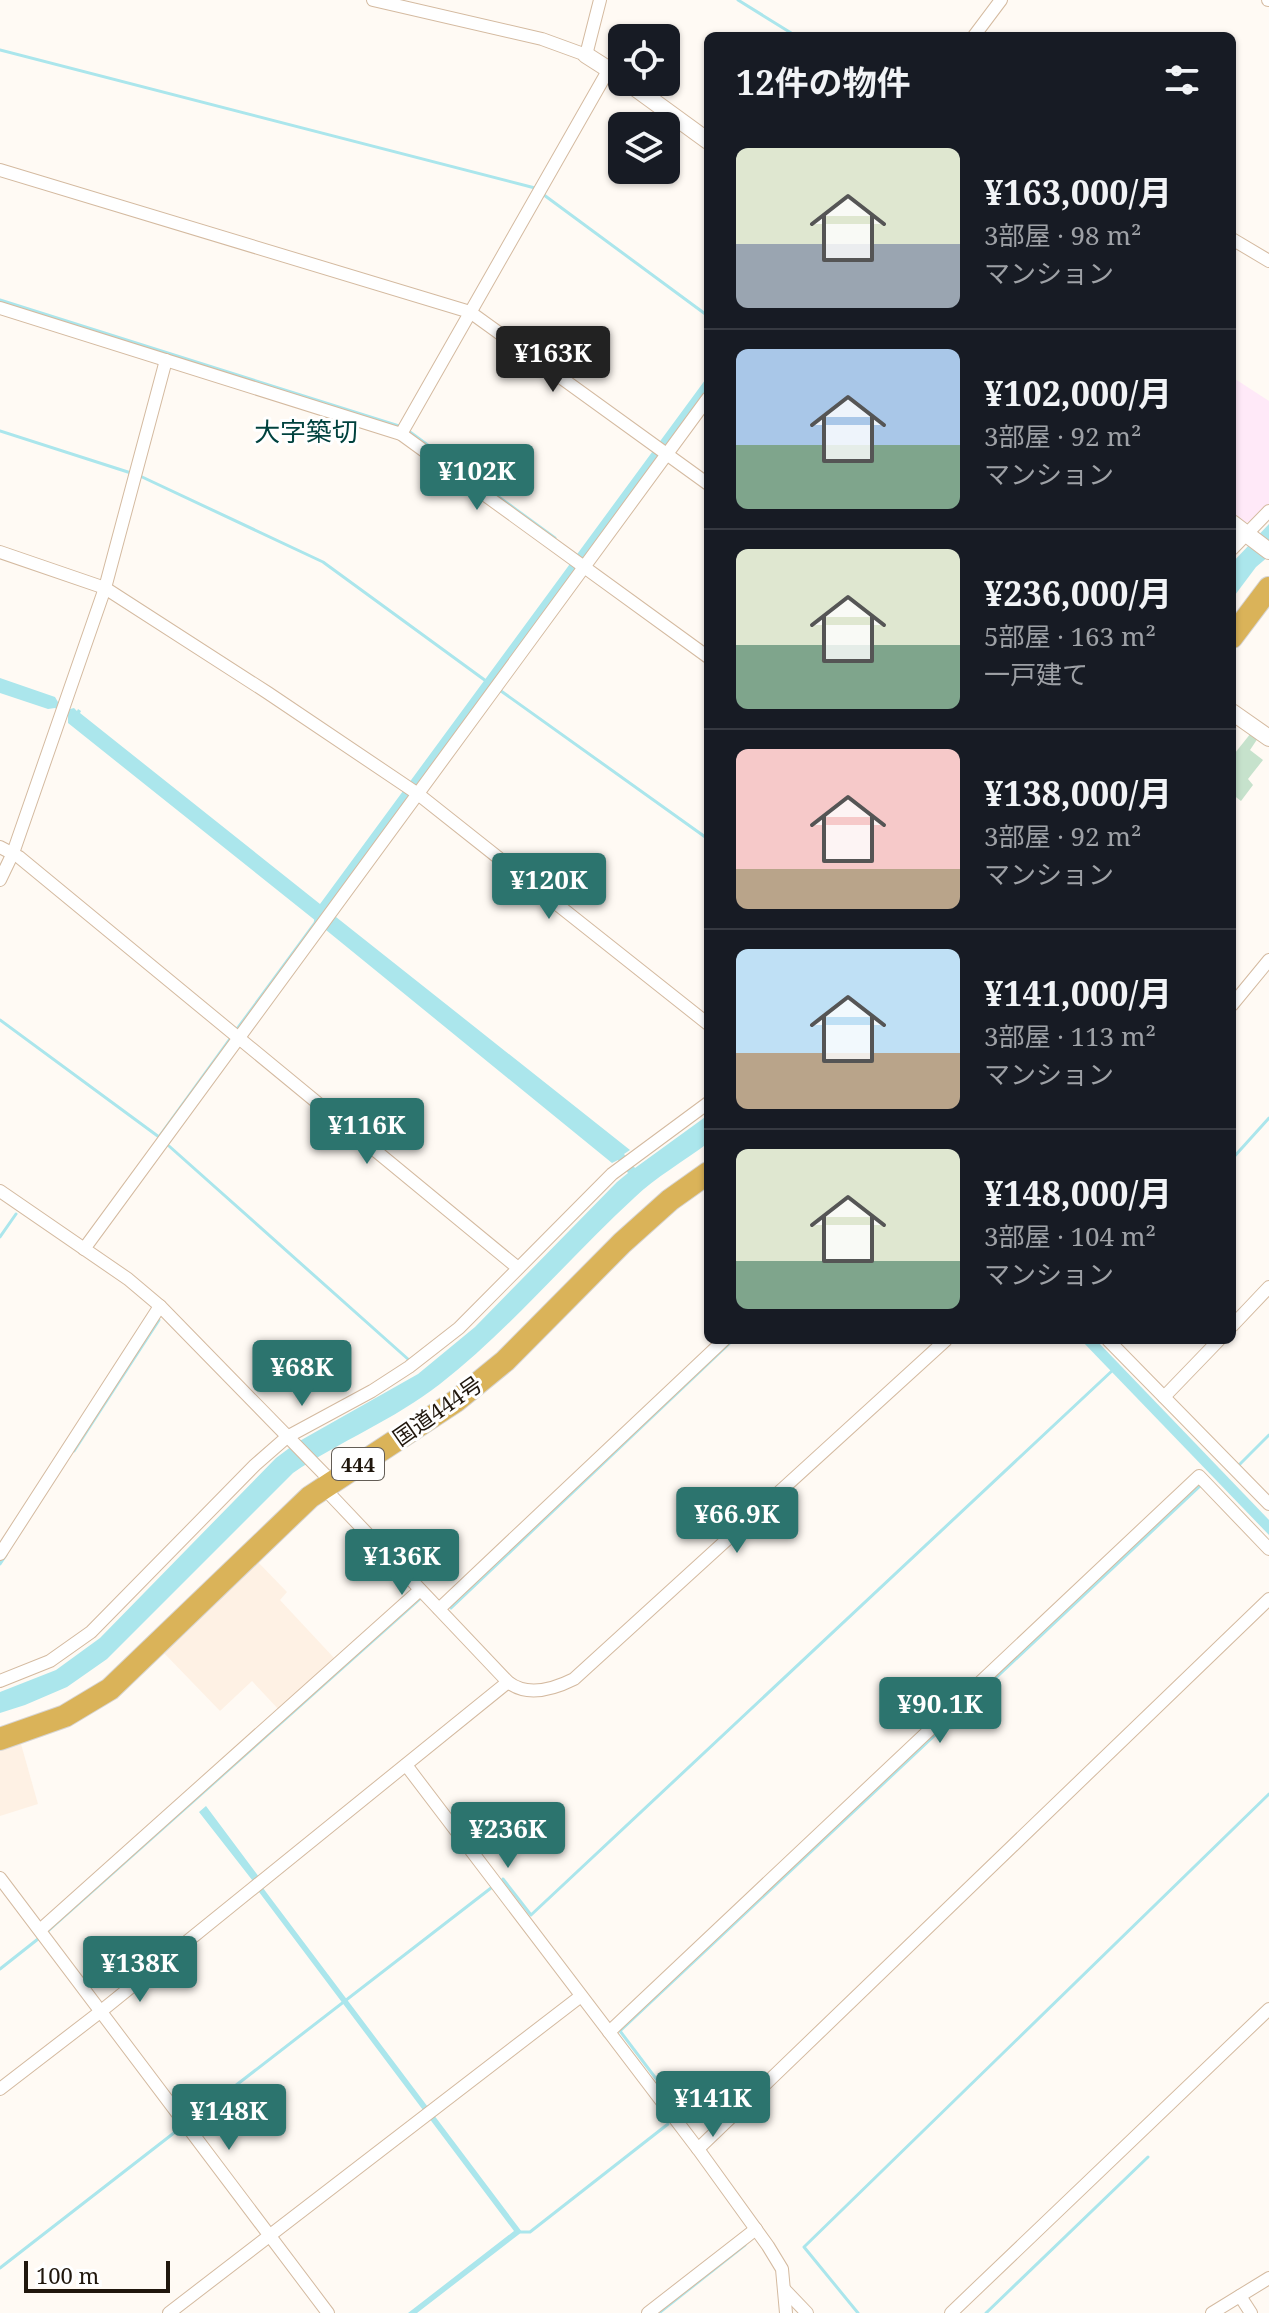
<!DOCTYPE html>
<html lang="ja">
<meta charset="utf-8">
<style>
:root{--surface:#171b24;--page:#20242c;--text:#f1f3f6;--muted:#9ea1a6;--line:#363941;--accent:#2c746e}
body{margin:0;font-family:"Noto Serif","Noto Sans JP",serif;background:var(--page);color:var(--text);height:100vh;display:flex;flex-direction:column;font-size:30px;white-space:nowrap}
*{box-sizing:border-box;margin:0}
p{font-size:26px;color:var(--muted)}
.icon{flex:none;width:44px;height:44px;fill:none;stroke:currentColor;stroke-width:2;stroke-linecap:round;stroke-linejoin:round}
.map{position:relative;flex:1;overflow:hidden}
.details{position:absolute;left:704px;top:32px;width:532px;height:1312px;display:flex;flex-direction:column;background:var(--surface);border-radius:12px;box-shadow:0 2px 6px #0004}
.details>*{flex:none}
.controls{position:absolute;left:608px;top:24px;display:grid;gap:16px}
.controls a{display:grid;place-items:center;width:72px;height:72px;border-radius:12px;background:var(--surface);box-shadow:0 2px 6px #0004;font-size:40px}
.scale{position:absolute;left:24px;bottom:20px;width:146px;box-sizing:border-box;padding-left:8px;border:4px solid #20170d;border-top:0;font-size:22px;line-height:28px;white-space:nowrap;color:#20170d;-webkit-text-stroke:6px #fff;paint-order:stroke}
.price{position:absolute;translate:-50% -68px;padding:0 18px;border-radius:8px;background:var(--accent);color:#fff;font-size:26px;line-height:52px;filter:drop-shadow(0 2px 4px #0008)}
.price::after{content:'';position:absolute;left:50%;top:48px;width:24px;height:18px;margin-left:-12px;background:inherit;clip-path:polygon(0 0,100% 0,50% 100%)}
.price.current{background:#222;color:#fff}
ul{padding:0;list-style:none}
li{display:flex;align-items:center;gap:24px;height:200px;padding:0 32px}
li+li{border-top:2px solid var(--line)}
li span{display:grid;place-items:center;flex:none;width:224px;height:160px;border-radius:12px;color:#555}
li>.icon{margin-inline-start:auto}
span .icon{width:96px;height:96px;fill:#fffc;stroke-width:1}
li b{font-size:34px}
h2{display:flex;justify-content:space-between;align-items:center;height:96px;padding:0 32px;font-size:34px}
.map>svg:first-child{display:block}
</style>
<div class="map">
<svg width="1269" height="2313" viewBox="0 0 1269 2313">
<rect width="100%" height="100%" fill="#fffaf4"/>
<g fill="#fef1e4">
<path d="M 256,1560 L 287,1592 L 280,1600 L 336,1660 L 280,1711 L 252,1681 L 220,1711 L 162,1651 Z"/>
<path d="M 21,1744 L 38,1804 L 0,1816 L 0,1750 Z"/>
</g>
<path fill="#ffe9f8" d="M 1232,377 L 1269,401 L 1269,508 L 1255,521 L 1241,523 L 1232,516 Z"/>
<path fill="#c6e2cc" d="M 1251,733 L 1258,738 L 1250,750 L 1263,760 L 1248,779 L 1253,785 L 1241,801 L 1232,794 L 1232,751 L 1235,753 Z"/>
<g fill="#abe6ec">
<path d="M 708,376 L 708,388 L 324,912 L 333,919 L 336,917 L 630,1150 L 624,1154 L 635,1168 L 708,1115 L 708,1143 C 684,1161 656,1177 634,1198 C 568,1259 510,1329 440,1384 C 394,1420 340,1441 293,1473 L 107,1659 L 67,1687 L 25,1705 L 0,1713 L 0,1692 L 56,1670 L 100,1638 L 276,1458 L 296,1443 L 418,1374 L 475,1327 L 617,1182 L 628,1173 L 618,1160 L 612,1163 L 326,930 L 328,926 L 318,919 L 316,921 L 68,723 L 68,716 L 55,708 L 48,709 L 0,693 L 0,678 L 55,697 L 58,702 L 70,709 L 74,708 L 77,711 L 78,709 L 81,711 L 80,713 L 320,904 Z"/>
<path d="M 1269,524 L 1269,556 L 1256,567 L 1232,599 L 1232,563 Z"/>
<path d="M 1081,1340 L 1096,1340 L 1269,1520 L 1269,1535 Z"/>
<path d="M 206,1806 L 259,1877 L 261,1889 L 263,1888 L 522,2232 L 417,2313 L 408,2313 L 514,2231 L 259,1892 L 260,1890 L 199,1812 Z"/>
</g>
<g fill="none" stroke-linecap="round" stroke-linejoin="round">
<g stroke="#abe6ec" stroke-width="3">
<path d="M 738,0 L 796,36"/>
<path d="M 0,50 L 535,188"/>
<path d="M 544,195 L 708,316"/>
<path d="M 0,300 L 399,426"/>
<path d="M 0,431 L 131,473"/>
<path d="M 410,432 L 555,538"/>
<path d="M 140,476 L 323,562 L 486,681"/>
<path d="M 501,691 L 708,839"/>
<path d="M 1232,923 L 1233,924"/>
<path d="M 0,1020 L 159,1137 L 230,1039"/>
<path d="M 237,1029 L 315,923 L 316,919"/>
<path d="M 169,1146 L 409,1360"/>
<path d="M 1232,1159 L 1269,1118"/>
<path d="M 0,1237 L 16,1214"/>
<path d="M 74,1451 L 159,1320"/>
<path d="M 1238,1466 L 1269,1435"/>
<path d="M 0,1564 L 6,1555"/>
<path d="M 451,1608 L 733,1340"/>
<path d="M 503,1879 L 531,1915 L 1114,1369"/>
<path d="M 48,1931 L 421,1598"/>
<path d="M 0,1969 L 38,1939"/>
<path d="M 682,2113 L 620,2031 L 1200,1486"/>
<path d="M 191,2120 L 491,1888"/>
<path d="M 521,2232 L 530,2232 L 668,2124"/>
<path d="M 0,2268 L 179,2129"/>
<path d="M 659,2313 L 745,2245"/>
<path d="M 858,2313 L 804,2247 L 1269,1794"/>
<path d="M 986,2313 L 1148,2157"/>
</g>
<g stroke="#d4baa0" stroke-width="14">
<g id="street">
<path d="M 373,0 L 542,39 L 586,55 L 600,0"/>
<path d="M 1268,0 L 1269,0"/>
<path d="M 974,36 L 1001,0"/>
<path d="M 0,170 L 470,312 L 708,484"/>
<path d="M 1232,239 L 1269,261"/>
<path d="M 0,308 L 401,434 L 708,657"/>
<path d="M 401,434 L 609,69"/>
<path d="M 1232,549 L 1269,511"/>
<path d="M 0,552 L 105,588 L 268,693 L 418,794 L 708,1024"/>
<path d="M 0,847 L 19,857 L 518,1268"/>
<path d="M 0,880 L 13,853 L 105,588 L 166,360"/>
<path d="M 1232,1005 L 1269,960"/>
<path d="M 0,1191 L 128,1279 L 160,1306 L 331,1481"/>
<path d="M 84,1249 L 708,398"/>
<path d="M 1232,1326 L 1269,1287"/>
<path d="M 1108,1340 L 1269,1504"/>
<path d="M 1164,1397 L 1219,1340"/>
<path d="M 323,1487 L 508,1682 C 527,1697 554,1689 574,1679 L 946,1340"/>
<path d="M 0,1554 L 160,1306"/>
<path d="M 439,1609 L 724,1340"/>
<path d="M 0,1681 L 50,1661 L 91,1632 L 255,1465 L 287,1437 L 372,1391 L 409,1367 L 459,1328 L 612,1174 L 708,1103"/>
<path d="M 406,1765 L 698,2149 L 768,2246 L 782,2269 L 786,2313"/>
<path d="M 0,1878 L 328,2313"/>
<path d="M 40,1930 L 420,1590"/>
<path d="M 609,2032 L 1199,1476 L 1269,1549"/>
<path d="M 0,2089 L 100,2012 L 508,1682"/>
<path d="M 698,2149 L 1269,1599"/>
<path d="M 784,2289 L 807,2313"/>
<path d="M 1240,2296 L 1251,2313"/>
<path d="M 169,2313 L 581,1996"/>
<path d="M 648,2313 L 756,2229"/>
<path d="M 951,2313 L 1269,2009"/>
<path d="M 1212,2313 L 1269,2278"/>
</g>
</g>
<g stroke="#d4baa0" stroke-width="18">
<g id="secondary">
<path d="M 586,55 L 622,78"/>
<path d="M 627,82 L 708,141"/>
<path d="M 1232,523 L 1269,551"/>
<path d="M 1232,712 L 1269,738"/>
</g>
</g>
<g stroke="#d7d5d3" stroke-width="24">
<g id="highway">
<path d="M 1232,637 L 1269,588"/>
<path d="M 0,1739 L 65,1716 L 110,1689 L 310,1497 L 456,1401 L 505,1361 L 622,1243 L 670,1200 L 708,1173"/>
</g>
</g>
<use href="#street" stroke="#fff" stroke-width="12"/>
<use href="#secondary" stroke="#fff" stroke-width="16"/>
<use href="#highway" stroke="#dab359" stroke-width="22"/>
</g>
<g text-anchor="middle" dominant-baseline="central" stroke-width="6" stroke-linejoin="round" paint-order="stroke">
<rect fill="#fff" stroke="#635d56" stroke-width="2" x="332" y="1448" width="52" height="32" rx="6"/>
<g font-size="20" font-weight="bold" fill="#20170d">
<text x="358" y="1464">444</text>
</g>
<g font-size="22" fill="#20170d" stroke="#fff">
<text transform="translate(437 1410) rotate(-35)">国道444号</text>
</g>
<g font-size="26" fill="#00423e" stroke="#fff">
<text x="306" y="431">大字築切</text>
</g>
</g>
</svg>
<div class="controls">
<a><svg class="icon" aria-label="locate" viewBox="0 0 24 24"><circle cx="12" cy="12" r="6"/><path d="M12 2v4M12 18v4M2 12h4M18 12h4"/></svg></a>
<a><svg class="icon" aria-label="layers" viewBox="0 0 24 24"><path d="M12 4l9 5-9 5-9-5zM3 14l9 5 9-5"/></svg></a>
</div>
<div class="scale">100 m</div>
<b class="price current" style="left:553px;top:394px">¥163K</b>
<b class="price" style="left:477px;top:512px">¥102K</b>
<b class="price" style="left:549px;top:921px">¥120K</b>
<b class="price" style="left:367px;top:1166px">¥116K</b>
<b class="price" style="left:302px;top:1408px">¥68K</b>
<b class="price" style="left:737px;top:1555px">¥66.9K</b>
<b class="price" style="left:402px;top:1597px">¥136K</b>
<b class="price" style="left:940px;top:1745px">¥90.1K</b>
<b class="price" style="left:508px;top:1870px">¥236K</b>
<b class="price" style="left:140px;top:2004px">¥138K</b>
<b class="price" style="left:713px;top:2139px">¥141K</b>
<b class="price" style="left:229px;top:2152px">¥148K</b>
<section class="details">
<h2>12件の物件<svg class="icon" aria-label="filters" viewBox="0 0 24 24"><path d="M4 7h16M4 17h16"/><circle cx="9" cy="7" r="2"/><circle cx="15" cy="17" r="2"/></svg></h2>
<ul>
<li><span style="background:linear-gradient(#dfe7d0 60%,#9aa5b1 0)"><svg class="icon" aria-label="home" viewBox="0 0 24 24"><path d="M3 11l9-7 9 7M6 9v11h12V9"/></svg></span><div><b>¥163,000/月</b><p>3部屋 · 98 m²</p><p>マンション</p></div></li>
<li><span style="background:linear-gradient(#a9c7e8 60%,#7fa58c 0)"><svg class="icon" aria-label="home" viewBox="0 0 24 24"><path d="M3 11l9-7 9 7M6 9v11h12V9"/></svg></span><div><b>¥102,000/月</b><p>3部屋 · 92 m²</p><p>マンション</p></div></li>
<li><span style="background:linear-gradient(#dfe7d0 60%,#7fa58c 0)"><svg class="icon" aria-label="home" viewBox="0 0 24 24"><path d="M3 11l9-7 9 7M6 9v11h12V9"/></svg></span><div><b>¥236,000/月</b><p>5部屋 · 163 m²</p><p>一戸建て</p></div></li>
<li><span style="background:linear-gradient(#f6c9c9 75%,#b9a48a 0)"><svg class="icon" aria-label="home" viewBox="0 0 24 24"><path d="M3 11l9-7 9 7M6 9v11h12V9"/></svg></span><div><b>¥138,000/月</b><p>3部屋 · 92 m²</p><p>マンション</p></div></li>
<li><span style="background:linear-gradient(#bfe0f5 65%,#b9a48a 0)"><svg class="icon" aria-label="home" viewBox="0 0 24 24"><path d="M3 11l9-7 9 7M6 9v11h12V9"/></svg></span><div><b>¥141,000/月</b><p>3部屋 · 113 m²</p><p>マンション</p></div></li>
<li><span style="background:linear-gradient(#dfe7d0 70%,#7fa58c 0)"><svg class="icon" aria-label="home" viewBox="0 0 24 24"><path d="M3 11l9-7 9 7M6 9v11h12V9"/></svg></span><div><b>¥148,000/月</b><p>3部屋 · 104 m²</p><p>マンション</p></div></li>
</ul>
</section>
</div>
